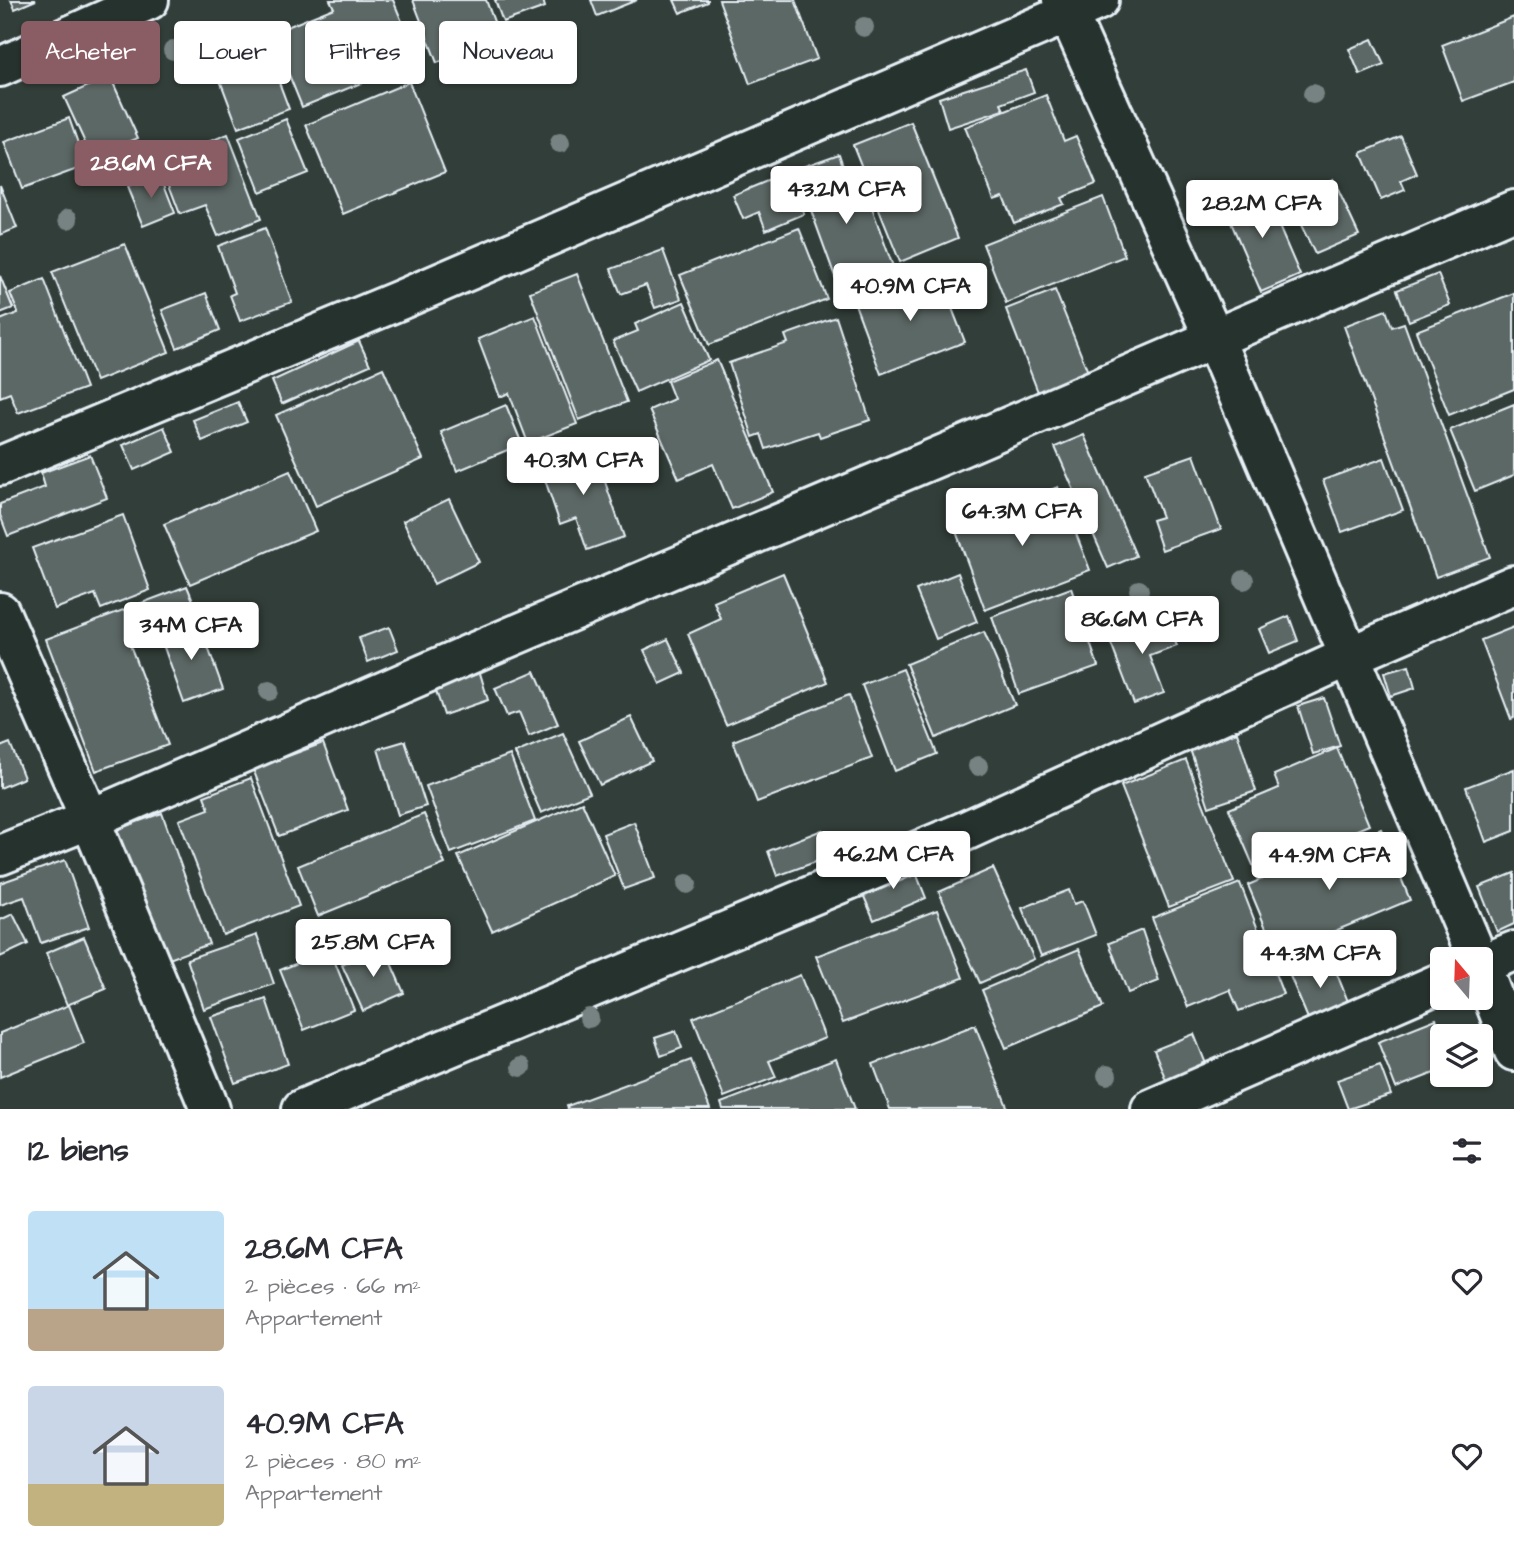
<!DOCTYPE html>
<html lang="fr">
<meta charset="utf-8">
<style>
:root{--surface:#fff;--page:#f2f2f3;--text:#2b2b33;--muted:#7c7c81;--accent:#8a5d65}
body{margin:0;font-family:"Architects Daughter",sans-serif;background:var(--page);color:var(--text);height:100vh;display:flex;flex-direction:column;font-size:26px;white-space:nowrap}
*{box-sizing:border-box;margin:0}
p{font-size:23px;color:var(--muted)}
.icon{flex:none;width:38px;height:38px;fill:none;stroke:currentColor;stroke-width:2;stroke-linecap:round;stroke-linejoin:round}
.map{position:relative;height:1109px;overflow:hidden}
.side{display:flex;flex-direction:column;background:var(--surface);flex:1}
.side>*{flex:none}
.hud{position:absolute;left:21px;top:21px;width:700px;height:63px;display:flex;gap:14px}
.needle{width:46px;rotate:341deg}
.buttons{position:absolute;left:1430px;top:947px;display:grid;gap:14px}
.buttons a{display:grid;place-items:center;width:63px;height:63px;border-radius:7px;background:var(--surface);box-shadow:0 2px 5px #0004;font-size:35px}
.price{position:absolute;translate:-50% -60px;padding:0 16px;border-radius:7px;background:#fff;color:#222;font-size:23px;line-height:46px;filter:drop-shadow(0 2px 4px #0008)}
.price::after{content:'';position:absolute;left:50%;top:42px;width:21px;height:16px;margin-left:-10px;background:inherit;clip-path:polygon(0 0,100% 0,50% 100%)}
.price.on{background:var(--accent);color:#fff}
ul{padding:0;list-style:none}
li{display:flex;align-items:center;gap:21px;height:175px;padding:0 28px}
li span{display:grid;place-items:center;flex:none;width:196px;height:140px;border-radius:7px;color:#555}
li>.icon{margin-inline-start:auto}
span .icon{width:84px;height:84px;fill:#fffc;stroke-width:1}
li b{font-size:30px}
h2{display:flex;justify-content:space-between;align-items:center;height:84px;padding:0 28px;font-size:30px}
.pill{padding:0 24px;border-radius:7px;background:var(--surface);box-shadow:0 2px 5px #0004;font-size:24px;line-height:63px}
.pill.on{background:var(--accent);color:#fff}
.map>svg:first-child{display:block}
</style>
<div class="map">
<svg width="1514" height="1109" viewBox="0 0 1514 1109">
<rect width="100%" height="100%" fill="#323e39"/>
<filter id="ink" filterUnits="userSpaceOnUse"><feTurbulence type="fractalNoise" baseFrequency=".0143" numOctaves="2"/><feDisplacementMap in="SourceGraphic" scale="14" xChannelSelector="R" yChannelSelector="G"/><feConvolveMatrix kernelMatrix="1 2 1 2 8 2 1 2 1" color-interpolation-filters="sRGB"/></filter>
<g filter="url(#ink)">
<g fill="#5c6865" stroke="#e8f1f8" stroke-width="2">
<path d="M 11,0 L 36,0 L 15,9 Z"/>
<path d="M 330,0 L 393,0 L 418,60 L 302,107 L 272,33 L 334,8 Z"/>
<path d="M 413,0 L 486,0 L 500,38 L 437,63 Z"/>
<path d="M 495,0 L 543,0 L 545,7 L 503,22 Z"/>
<path d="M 591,0 L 637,0 L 597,16 Z"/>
<path d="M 674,0 L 708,0 L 708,2 L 680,13 Z"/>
<path d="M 719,0 L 795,0 L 817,59 L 750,84 Z"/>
<path d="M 1514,17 L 1514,82 L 1463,101 L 1442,45 Z"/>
<path d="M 1372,39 L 1384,65 L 1360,75 L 1349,49 Z"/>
<path d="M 265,45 L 289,109 L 238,128 L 214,64 Z"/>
<path d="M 1026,70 L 1034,92 L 1001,104 L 1004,110 L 948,128 L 939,98 Z"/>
<path d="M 110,76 L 138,138 L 92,158 L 64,97 Z"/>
<path d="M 409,82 L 445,172 L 343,214 L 306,125 Z"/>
<path d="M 1046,95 L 1064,141 L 1076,136 L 1096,184 L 1061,198 L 1064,204 L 1014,223 L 1003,196 L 994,199 L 965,127 Z"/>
<path d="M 69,118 L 86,166 L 22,189 L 4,142 Z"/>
<path d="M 286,119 L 308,173 L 260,192 L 239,138 Z"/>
<path d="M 911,122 L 958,238 L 900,262 L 853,145 Z"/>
<path d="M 228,134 L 261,219 L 218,236 L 205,205 L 180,214 L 160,161 Z"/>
<path d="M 1401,136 L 1417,174 L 1401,181 L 1405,190 L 1381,200 L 1361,153 Z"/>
<path d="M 839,154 L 851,190 L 864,186 L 896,275 L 842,296 L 796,169 Z"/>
<path d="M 787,173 L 804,214 L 766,230 L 759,212 L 743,219 L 733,195 Z"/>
<path d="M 160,174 L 175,213 L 143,226 L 127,187 Z"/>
<path d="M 1333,179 L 1359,235 L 1315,254 L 1289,200 Z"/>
<path d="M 0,185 L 17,228 L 0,235 Z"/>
<path d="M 1262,187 L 1300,275 L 1261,292 L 1223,204 Z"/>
<path d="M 1103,197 L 1125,256 L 1006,303 L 983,244 Z"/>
<path d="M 265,228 L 292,302 L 240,321 L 230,295 L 235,293 L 218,246 Z"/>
<path d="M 799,228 L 827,299 L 709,345 L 680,275 Z"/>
<path d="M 125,244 L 169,352 L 96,381 L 52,272 Z"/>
<path d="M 663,250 L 681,299 L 655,308 L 646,285 L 621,294 L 611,269 Z"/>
<path d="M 938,272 L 965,342 L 881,374 L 855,304 Z"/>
<path d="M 577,274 L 627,402 L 579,420 L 530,292 Z"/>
<path d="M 1438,274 L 1450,305 L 1409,321 L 1397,290 Z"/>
<path d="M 0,276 L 13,308 L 0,313 Z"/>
<path d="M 44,279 L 86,388 L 18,413 L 10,393 L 0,397 L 0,320 L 18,313 L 10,293 Z"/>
<path d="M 1055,290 L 1088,372 L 1038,392 L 1006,309 Z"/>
<path d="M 206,293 L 220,330 L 177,348 L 162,310 Z"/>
<path d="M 1514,293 L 1514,389 L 1449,415 L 1416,331 Z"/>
<path d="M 684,302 L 709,360 L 636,392 L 613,341 L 638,331 L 635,324 Z"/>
<path d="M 1386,310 L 1392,327 L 1404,323 L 1490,557 L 1436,577 L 1344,326 Z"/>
<path d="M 535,316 L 577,424 L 528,443 L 509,393 L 500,397 L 478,339 Z"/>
<path d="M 836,317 L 870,420 L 820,437 L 818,432 L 766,449 L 761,434 L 753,437 L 729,363 L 788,343 L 785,335 Z"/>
<path d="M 359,341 L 370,365 L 282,404 L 272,381 Z"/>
<path d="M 717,360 L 773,492 L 732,509 L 713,464 L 679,479 L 649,410 L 674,399 L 667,381 Z"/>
<path d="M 383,368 L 423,459 L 316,506 L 276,415 Z"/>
<path d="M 238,402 L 247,422 L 202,441 L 193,420 Z"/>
<path d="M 1514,404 L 1514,475 L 1475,491 L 1450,430 Z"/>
<path d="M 506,405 L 522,444 L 457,471 L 441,432 Z"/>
<path d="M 164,427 L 175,452 L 134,470 L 123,445 Z"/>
<path d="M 1084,435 L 1136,556 L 1108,568 L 1055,447 Z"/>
<path d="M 593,447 L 624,537 L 587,550 L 576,518 L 560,524 L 540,465 Z"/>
<path d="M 90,455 L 107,498 L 8,536 L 0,515 L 0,504 L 45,487 L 41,473 Z"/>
<path d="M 1194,455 L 1221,529 L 1162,550 L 1152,520 L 1162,517 L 1145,472 Z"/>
<path d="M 1384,458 L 1403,510 L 1342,532 L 1323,480 Z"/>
<path d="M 290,471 L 316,531 L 190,584 L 164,524 Z"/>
<path d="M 1058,487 L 1090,570 L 985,610 L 954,526 Z"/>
<path d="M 449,499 L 479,562 L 434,584 L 403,521 Z"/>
<path d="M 123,515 L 150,590 L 101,609 L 95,594 L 55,609 L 32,548 Z"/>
<path d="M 783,573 L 828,682 L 726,725 L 688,634 L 721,619 L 714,602 Z"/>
<path d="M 958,573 L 977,622 L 936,639 L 916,590 Z"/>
<path d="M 187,586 L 197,610 L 127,637 L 168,745 L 96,771 L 46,639 Z"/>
<path d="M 1071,588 L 1098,666 L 1019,694 L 992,617 Z"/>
<path d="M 1164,614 L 1177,646 L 1150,656 L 1164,693 L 1134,704 L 1108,636 Z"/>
<path d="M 1289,616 L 1298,641 L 1269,653 L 1259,629 Z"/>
<path d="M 199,622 L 223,689 L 184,703 L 160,636 Z"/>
<path d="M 389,627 L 398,650 L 368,662 L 359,638 Z"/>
<path d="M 1514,627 L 1514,718 L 1511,719 L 1481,640 Z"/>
<path d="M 984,632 L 1015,705 L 936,738 L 906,664 Z"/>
<path d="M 668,639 L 684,673 L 660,684 L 644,650 Z"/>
<path d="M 1409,666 L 1415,688 L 1391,696 L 1384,673 Z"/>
<path d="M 903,669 L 937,754 L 895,771 L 862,685 Z"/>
<path d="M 535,671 L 558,724 L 529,736 L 519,712 L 507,716 L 495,688 Z"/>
<path d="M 480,673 L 488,700 L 444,715 L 435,688 Z"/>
<path d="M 849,695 L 872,758 L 757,802 L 733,741 Z"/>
<path d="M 1324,698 L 1340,746 L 1313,754 L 1298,706 Z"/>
<path d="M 631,717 L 652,761 L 600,785 L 579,741 Z"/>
<path d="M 1237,732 L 1256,791 L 1209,807 L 1190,749 Z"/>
<path d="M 563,733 L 590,793 L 541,813 L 515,753 Z"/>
<path d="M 405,741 L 426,806 L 398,815 L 378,749 Z"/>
<path d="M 10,743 L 24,778 L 0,788 L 0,747 Z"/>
<path d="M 323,743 L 348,810 L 279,836 L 253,769 Z"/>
<path d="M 1337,748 L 1369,825 L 1256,872 L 1229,809 L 1279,788 L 1274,775 Z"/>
<path d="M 510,755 L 535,821 L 451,853 L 426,786 Z"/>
<path d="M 1186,760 L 1234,882 L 1169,907 L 1121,786 Z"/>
<path d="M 1514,769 L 1514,831 L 1486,842 L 1466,787 Z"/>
<path d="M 251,778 L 299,906 L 223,935 L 179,820 L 209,809 L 204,796 Z"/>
<path d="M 582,802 L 615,876 L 492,931 L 458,856 Z"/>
<path d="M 162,813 L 209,944 L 164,961 L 117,829 Z"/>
<path d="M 424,814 L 445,864 L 318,916 L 298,866 Z"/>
<path d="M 634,822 L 655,878 L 624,889 L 603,834 Z"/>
<path d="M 1381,829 L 1410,900 L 1277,955 L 1248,885 Z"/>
<path d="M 822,830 L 832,856 L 777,876 L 768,851 Z"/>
<path d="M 65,860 L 89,927 L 41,943 L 24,897 L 0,905 L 0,883 Z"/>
<path d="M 912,863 L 926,898 L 874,920 L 859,885 Z"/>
<path d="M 993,868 L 1034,959 L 980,983 L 939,892 Z"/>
<path d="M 1514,873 L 1514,924 L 1497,932 L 1479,887 Z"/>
<path d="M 1240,883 L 1283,994 L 1239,1011 L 1230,990 L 1188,1007 L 1152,918 Z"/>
<path d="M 1069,890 L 1074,904 L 1083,901 L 1096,935 L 1041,956 L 1022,908 Z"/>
<path d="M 937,910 L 963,978 L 843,1023 L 816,956 Z"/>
<path d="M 13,914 L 28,944 L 0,957 L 0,920 Z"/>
<path d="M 1142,930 L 1159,981 L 1128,993 L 1109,943 Z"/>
<path d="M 257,935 L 274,984 L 204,1009 L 187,959 Z"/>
<path d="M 84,937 L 106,989 L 67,1005 L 46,953 Z"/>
<path d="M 384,947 L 404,993 L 363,1011 L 342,965 Z"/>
<path d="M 1079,949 L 1103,1007 L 1006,1048 L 982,990 Z"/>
<path d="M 330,950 L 354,1010 L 304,1030 L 280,970 Z"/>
<path d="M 1331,959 L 1349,1004 L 1309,1021 L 1290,976 Z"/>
<path d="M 800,975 L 825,1038 L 769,1061 L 776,1077 L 724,1097 L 693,1018 Z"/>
<path d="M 266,999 L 288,1064 L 235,1083 L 211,1017 Z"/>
<path d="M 69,1005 L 84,1043 L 0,1077 L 0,1033 Z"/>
<path d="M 1436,1019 L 1443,1036 L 1442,1070 L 1396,1088 L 1378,1042 Z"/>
<path d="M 975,1025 L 1008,1109 L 890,1109 L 873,1064 Z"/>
<path d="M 676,1031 L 682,1048 L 661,1056 L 655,1038 Z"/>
<path d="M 1194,1034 L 1206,1064 L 1166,1080 L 1154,1050 Z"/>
<path d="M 836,1059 L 855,1109 L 723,1109 L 721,1103 Z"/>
<path d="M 691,1060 L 710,1109 L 568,1109 L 567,1106 Z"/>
<path d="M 1380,1065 L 1391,1095 L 1348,1109 L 1337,1080 Z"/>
</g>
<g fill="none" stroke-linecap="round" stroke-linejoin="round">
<g stroke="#e8f1f8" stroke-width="44">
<g id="minor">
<path d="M 1062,0 L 1214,338 L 1478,959"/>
<path d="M 0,67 L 149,0"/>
<path d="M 0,466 L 400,300 L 1099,0"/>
<path d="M 0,612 L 90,819 L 210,1109"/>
<path d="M 0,855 L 90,819 L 477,651 L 961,447 L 1514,210"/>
<path d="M 1480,964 L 1514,1051"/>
<path d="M 1480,965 L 1514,951"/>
<path d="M 302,1109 L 963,832 L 1350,656 L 1514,585"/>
<path d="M 1151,1109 L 1442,982"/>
</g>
</g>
<use href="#minor" stroke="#26332d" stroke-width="38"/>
</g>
<g fill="#778382">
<circle cx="864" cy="27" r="10"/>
<circle cx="173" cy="50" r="10"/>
<circle cx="1313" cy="94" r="10"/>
<circle cx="560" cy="143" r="10"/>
<circle cx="68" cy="219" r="10"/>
<circle cx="1244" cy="580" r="10"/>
<circle cx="1139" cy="590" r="10"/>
<circle cx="269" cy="691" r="10"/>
<circle cx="978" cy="766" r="10"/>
<circle cx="687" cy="884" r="10"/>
<circle cx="589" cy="1018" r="10"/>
<circle cx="521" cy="1067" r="10"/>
<circle cx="1107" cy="1075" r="10"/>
</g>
</g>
</svg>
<div class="buttons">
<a><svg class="needle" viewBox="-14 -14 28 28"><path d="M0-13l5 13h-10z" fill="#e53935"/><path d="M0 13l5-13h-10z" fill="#7c7c81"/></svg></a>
<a><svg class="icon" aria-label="layers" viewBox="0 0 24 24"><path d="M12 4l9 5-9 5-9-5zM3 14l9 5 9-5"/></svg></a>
</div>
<b class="price on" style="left:151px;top:200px">28.6M CFA</b>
<b class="price" style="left:846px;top:226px">43.2M CFA</b>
<b class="price" style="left:1262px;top:240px">28.2M CFA</b>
<b class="price" style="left:910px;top:323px">40.9M CFA</b>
<b class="price" style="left:583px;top:497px">40.3M CFA</b>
<b class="price" style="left:1022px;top:548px">64.3M CFA</b>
<b class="price" style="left:1142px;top:656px">86.6M CFA</b>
<b class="price" style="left:191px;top:662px">34M CFA</b>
<b class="price" style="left:893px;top:891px">46.2M CFA</b>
<b class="price" style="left:1329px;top:892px">44.9M CFA</b>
<b class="price" style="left:373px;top:979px">25.8M CFA</b>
<b class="price" style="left:1320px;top:990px">44.3M CFA</b>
<div class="hud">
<a class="pill on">Acheter</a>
<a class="pill">Louer</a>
<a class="pill">Filtres</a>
<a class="pill">Nouveau</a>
</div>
</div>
<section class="side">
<h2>12 biens<svg class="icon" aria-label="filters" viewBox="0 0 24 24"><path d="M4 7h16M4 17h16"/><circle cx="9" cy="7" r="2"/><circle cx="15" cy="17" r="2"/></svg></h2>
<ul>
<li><span style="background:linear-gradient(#bfe0f5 70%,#b9a48a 0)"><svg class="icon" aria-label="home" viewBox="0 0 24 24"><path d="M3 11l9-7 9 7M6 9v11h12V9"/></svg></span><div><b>28.6M CFA</b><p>2 pièces · 66 m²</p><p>Appartement</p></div><svg class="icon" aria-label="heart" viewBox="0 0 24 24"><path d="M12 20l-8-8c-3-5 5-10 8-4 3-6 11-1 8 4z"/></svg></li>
<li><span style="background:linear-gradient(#c9d6e8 70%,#c2b280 0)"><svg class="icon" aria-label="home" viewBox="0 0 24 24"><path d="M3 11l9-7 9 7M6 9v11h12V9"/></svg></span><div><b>40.9M CFA</b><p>2 pièces · 80 m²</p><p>Appartement</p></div><svg class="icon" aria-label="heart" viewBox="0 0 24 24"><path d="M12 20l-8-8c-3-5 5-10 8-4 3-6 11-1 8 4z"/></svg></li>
</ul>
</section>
